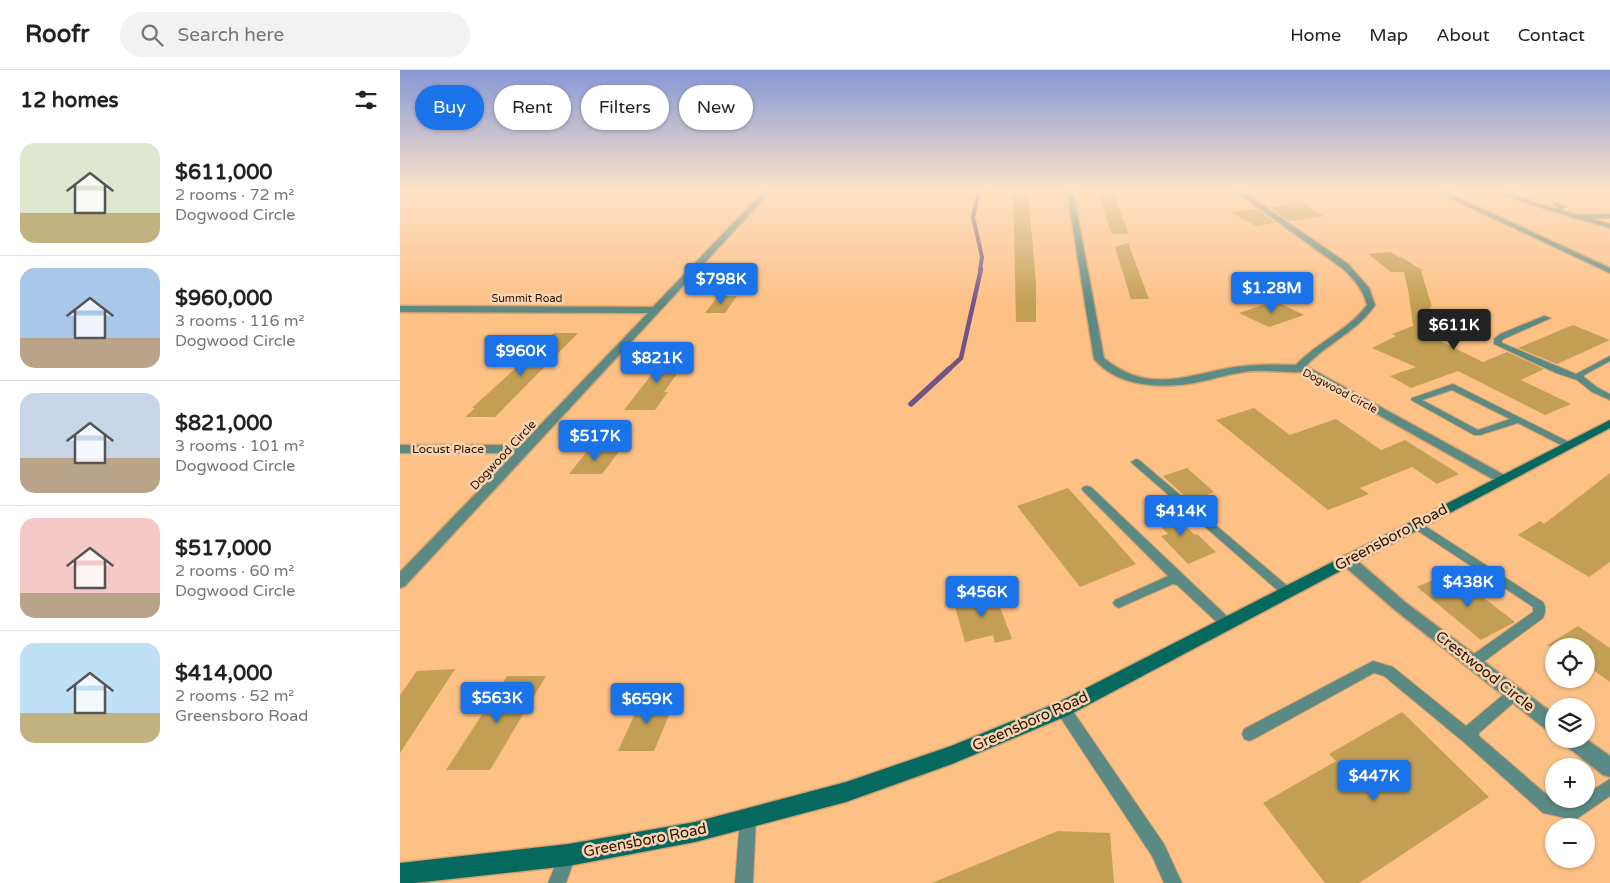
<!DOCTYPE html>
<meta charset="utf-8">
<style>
:root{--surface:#fff;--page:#f2f2f2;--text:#222;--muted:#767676;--line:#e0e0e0;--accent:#1a73e8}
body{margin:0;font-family:"Varela Round",sans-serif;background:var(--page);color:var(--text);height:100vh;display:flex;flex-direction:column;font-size:19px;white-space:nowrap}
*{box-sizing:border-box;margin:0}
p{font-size:16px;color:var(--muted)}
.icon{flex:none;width:28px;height:28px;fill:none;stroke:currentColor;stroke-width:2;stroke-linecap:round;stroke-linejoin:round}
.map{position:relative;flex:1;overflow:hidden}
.side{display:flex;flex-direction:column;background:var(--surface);width:400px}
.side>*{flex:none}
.guide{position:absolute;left:15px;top:15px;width:475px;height:45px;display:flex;gap:10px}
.buttons{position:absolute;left:1145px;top:568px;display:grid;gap:10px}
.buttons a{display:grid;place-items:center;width:50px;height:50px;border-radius:50%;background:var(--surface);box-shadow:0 1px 4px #0004;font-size:25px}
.price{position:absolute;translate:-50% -42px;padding:0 11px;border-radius:5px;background:var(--accent);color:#fff;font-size:16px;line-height:32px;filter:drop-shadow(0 1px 2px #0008)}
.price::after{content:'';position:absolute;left:50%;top:30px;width:15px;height:11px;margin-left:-8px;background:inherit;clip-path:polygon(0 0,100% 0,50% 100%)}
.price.selected{background:#222;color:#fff}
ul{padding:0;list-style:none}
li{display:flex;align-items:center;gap:15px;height:125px;padding:0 20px}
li+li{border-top:1px solid var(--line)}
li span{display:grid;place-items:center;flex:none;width:140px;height:100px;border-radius:15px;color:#555}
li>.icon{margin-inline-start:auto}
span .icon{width:60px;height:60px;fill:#fffc;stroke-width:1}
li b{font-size:21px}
h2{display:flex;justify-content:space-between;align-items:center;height:60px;padding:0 20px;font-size:21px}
.chip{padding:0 18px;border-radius:22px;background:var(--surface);box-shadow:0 1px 4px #0004;font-size:18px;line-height:45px}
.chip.selected{background:var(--accent);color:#fff}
header{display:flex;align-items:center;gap:30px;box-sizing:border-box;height:70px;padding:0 25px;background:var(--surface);border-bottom:1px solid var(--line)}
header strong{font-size:24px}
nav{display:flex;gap:28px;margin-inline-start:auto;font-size:18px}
.search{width:350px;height:45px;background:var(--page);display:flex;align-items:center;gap:12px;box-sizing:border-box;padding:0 18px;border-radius:28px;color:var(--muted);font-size:19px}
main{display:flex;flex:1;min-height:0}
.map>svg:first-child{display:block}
</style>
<header>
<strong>Roofr</strong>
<div class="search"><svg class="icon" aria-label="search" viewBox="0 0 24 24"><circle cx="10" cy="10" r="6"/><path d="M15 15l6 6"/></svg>Search here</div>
<nav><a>Home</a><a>Map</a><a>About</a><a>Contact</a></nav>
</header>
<main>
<section class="side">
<h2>12 homes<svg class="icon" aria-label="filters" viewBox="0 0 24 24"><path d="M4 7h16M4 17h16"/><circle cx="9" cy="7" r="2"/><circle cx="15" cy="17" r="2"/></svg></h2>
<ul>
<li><span style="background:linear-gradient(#dfe7d0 70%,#c2b280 0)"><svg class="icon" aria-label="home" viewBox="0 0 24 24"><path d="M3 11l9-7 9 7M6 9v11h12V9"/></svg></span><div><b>$611,000</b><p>2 rooms · 72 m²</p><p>Dogwood Circle</p></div></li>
<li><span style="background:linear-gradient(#a9c7e8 70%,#b9a48a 0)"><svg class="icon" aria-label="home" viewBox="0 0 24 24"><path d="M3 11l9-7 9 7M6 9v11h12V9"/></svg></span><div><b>$960,000</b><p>3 rooms · 116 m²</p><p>Dogwood Circle</p></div></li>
<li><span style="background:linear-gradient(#c9d6e8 65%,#b9a48a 0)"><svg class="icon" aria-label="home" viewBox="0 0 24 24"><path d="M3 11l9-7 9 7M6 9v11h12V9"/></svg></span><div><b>$821,000</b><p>3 rooms · 101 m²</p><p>Dogwood Circle</p></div></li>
<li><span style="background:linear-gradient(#f6c9c9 75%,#b9a48a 0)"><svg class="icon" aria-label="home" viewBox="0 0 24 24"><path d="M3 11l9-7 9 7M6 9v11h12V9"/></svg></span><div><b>$517,000</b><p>2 rooms · 60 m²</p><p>Dogwood Circle</p></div></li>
<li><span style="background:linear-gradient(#bfe0f5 70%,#c2b280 0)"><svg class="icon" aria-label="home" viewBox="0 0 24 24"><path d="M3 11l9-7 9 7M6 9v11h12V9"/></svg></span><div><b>$414,000</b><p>2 rooms · 52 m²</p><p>Greensboro Road</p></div></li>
</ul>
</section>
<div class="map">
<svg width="1210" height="813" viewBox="0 0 1210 813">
<rect width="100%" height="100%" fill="#fdc085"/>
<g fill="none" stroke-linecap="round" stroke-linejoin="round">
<path stroke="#735384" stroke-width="4" d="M 579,121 L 573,147 L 582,187 L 580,200"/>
<path stroke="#735384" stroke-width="4.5" d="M 547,301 L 561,288 L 581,199"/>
<path stroke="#735384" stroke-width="5.5" d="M 511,334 L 549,299"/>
</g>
<g fill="#c29f54">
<path d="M 613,121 L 628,121 L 636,213 L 636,252 L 616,252 Z"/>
<path d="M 697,121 L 712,121 L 729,164 L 712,164 Z"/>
<path d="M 903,133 L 924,146 L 889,151 L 869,137 Z"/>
<path d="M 856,139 L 876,153 L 856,156 L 830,142 Z"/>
<path d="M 728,173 L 749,229 L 731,229 L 715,177 Z"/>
<path d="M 990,182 L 1001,188 L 1000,186 L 1023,201 L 1021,201 L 1032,237 L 1030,236 L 1036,269 L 1083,292 L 1107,282 L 1144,299 L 1121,310 L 1171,334 L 1145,345 L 1058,301 L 1011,318 L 990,306 L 1016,297 L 972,278 L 996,266 L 992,264 L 1013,256 L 1009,225 L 1004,202 L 991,202 L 968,184 Z"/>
<path d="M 318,226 L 337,226 L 325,243 L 305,243 Z"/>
<path d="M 875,231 L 904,245 L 869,257 L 839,243 Z"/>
<path d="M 1173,255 L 1210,270 L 1157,294 L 1118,278 Z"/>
<path d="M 154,263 L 178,263 L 95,347 L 65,347 L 75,338 L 72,338 Z"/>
<path d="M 266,286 L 290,286 L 264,322 L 268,322 L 255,340 L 224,340 Z"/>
<path d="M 854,338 L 890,365 L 936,349 L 981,380 L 1005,370 L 1059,404 L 1037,414 L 1012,397 L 960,418 L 969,424 L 928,440 L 816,350 Z"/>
<path d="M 189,379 L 221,379 L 202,404 L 169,404 Z"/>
<path d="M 787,398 L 814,422 L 790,431 L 763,406 Z"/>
<path d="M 1210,403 L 1210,492 L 1189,507 L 1118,465 L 1140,451 L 1144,454 Z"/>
<path d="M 668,418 L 736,494 L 680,517 L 617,436 Z"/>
<path d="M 764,436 L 795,465 L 797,464 L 816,482 L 788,494 L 761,466 L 768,464 L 747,443 Z"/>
<path d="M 1035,509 L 1046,518 L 1062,511 L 1115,552 L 1081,570 L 1017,517 Z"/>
<path d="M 594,521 L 612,569 L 595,573 L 593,565 L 565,572 L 553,530 Z"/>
<path d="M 1178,556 L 1210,578 L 1210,612 L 1186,595 L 1186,576 L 1146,576 Z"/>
<path d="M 55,599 L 0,683 L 0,625 L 17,601 Z"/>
<path d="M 107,606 L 146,606 L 90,700 L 46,700 Z"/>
<path d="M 242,628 L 276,628 L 254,681 L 218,681 Z"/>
<path d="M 1002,642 L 1089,727 L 959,813 L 925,813 L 863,733 L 936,691 L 929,684 Z"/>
<path d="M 658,761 L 710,763 L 714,813 L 532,813 Z"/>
</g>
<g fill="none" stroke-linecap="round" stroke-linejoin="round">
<g stroke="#d7a16d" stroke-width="2">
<g id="service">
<path d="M 1154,133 L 1166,137 L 1159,142 L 1155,142 L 1155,140 L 1159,137 L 1154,135 Z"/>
<path d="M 1210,144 L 1210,148 L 1176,149 L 1173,147 L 1176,145 Z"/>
<path d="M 1144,246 L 1151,248 L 1106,268 L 1102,270 L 1102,273 L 1176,304 L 1210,286 L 1210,291 L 1184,305 L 1184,307 L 1198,318 L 1210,324 L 1210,330 L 1192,322 L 1177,310 L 1156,303 L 1094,274 L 1094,269 L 1100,264 Z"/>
<path d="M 1053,314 L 1171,373 L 1173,375 L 1171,377 L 1165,377 L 1118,353 L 1080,365 L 1074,365 L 1011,330 L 1012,328 ZM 1052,320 L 1110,349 L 1078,360 L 1022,330 Z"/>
<path d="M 736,389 L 739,390 L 891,519 L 893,522 L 891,525 L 887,527 L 883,525 L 733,394 L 731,392 Z"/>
<path d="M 687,416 L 691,417 L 830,549 L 832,553 L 830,557 L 826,558 L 822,557 L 777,515 L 773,514 L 723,536 L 719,538 L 715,536 L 713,533 L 715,530 L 768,506 L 683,421 L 682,419 L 683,417 Z"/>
<path d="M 1016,450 L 1143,532 C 1146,537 1146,542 1143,548 L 1078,596 L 1073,598 L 1068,596 L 1066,592 L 1068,588 L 1133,542 L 1133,537 L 1012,457 L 1011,454 L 1012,451 Z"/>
<path d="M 973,591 L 993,597 L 1066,656 L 1109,620 L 1114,618 L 1119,620 L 1121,624 L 1119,628 L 1079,663 L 1079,666 L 1153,730 L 1173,734 L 1180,729 L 1186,729 L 1186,724 L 1210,709 L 1210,726 L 1175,750 L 1143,743 L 1066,674 L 984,606 L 974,603 L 854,669 L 849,671 L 844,669 L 842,664 L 844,659 Z"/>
<path d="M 663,633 L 668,634 L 764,774 L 782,813 L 764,813 L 752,786 L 658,644 L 656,639 L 658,634 Z"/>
<path d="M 348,740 L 354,742 L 356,748 L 353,813 L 335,813 L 340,748 L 342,742 Z"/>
<path d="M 168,777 L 174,779 L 176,785 L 166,813 L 148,813 L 162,779 Z"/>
</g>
</g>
<g stroke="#d7a16d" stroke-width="3">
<g id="minor">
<path d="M 364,121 L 371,121 L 5,516 L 0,518 L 0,502 L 115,383 L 0,383 L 0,375 L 121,375 L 248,243 L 0,242 L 0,236 L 253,237 Z"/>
<path d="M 667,121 L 673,121 L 704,288 C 748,325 786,305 835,297 C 855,294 875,294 896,295 C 917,272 948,261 967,235 C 963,219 954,209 942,198 L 835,121 L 842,121 L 948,194 L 969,218 L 975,235 C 957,262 927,273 906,296 L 1106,406 L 1108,409 L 1106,412 L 1098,412 L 902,302 C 883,303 863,299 844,302 C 828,304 814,309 799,312 C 765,319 718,318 694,289 Z"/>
<path d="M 1035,121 L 1043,121 L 1210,198 L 1210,203 Z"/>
<path d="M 1095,121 L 1104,121 L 1139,134 L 1210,154 L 1210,158 L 1135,136 Z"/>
<path d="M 947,485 L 952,486 L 1005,532 L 1154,644 L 1154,663 L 1148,661 L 995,540 L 942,494 L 940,490 L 942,486 Z"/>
<path d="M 1163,669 L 1186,669 L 1210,686 L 1210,707 L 1203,705 L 1165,675 Z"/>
</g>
</g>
<g stroke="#d7a16d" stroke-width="3">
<path id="secondary" d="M 1210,350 L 1210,358 L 669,645 L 552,694 L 446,732 L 295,772 L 168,796 L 15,813 L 0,813 L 0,793 L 168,774 L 295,752 L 446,712 L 551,676 L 657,633 Z"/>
</g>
<path stroke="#9f734a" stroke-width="2" stroke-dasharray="1 1" stroke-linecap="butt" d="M 1195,121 L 1210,124"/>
<use href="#service" fill="#5a8a83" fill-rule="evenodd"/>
<use href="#minor" fill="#5a8a83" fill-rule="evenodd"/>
<use href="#secondary" fill="#066960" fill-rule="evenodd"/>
</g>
<linearGradient id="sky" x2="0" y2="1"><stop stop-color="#8698d6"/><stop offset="0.51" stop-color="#fee3c8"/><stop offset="1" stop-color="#fee3c8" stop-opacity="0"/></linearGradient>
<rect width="1210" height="235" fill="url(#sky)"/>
<g text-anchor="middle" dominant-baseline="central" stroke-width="5" stroke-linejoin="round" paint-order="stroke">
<g font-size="11" fill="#281200" stroke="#f8d3b1">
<text x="127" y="228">Summit Road</text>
<text transform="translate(940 321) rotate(28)">Dogwood Circle</text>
</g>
<g font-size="12" fill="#281200" stroke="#f8d3b1">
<text x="48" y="379">Locust Place</text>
<text transform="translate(103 385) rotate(-47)">Dogwood Circle</text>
</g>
<g font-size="15" fill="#281200" stroke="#f8d3b1">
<text transform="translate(991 467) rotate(-28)">Greensboro Road</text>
<text transform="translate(1085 601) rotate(38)">Crestwood Circle</text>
<text transform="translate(630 651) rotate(-24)">Greensboro Road</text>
<text transform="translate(245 770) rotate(-11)">Greensboro Road</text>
</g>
</g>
</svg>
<div class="buttons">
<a><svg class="icon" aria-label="locate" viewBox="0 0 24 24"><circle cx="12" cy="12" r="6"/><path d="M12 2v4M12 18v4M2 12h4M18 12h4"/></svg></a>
<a><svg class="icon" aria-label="layers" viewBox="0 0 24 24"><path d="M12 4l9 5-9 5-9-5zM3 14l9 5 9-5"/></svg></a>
<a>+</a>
<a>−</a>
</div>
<b class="price" style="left:321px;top:235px">$798K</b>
<b class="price" style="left:872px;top:244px">$1.28M</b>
<b class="price selected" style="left:1054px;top:281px">$611K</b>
<b class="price" style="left:121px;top:307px">$960K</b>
<b class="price" style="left:257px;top:314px">$821K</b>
<b class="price" style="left:195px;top:392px">$517K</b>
<b class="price" style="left:781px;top:467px">$414K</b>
<b class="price" style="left:1068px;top:538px">$438K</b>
<b class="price" style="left:582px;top:548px">$456K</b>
<b class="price" style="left:97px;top:654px">$563K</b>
<b class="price" style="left:247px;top:655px">$659K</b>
<b class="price" style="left:974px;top:732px">$447K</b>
<div class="guide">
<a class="chip selected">Buy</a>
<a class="chip">Rent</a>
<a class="chip">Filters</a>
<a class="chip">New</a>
</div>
</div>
</main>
